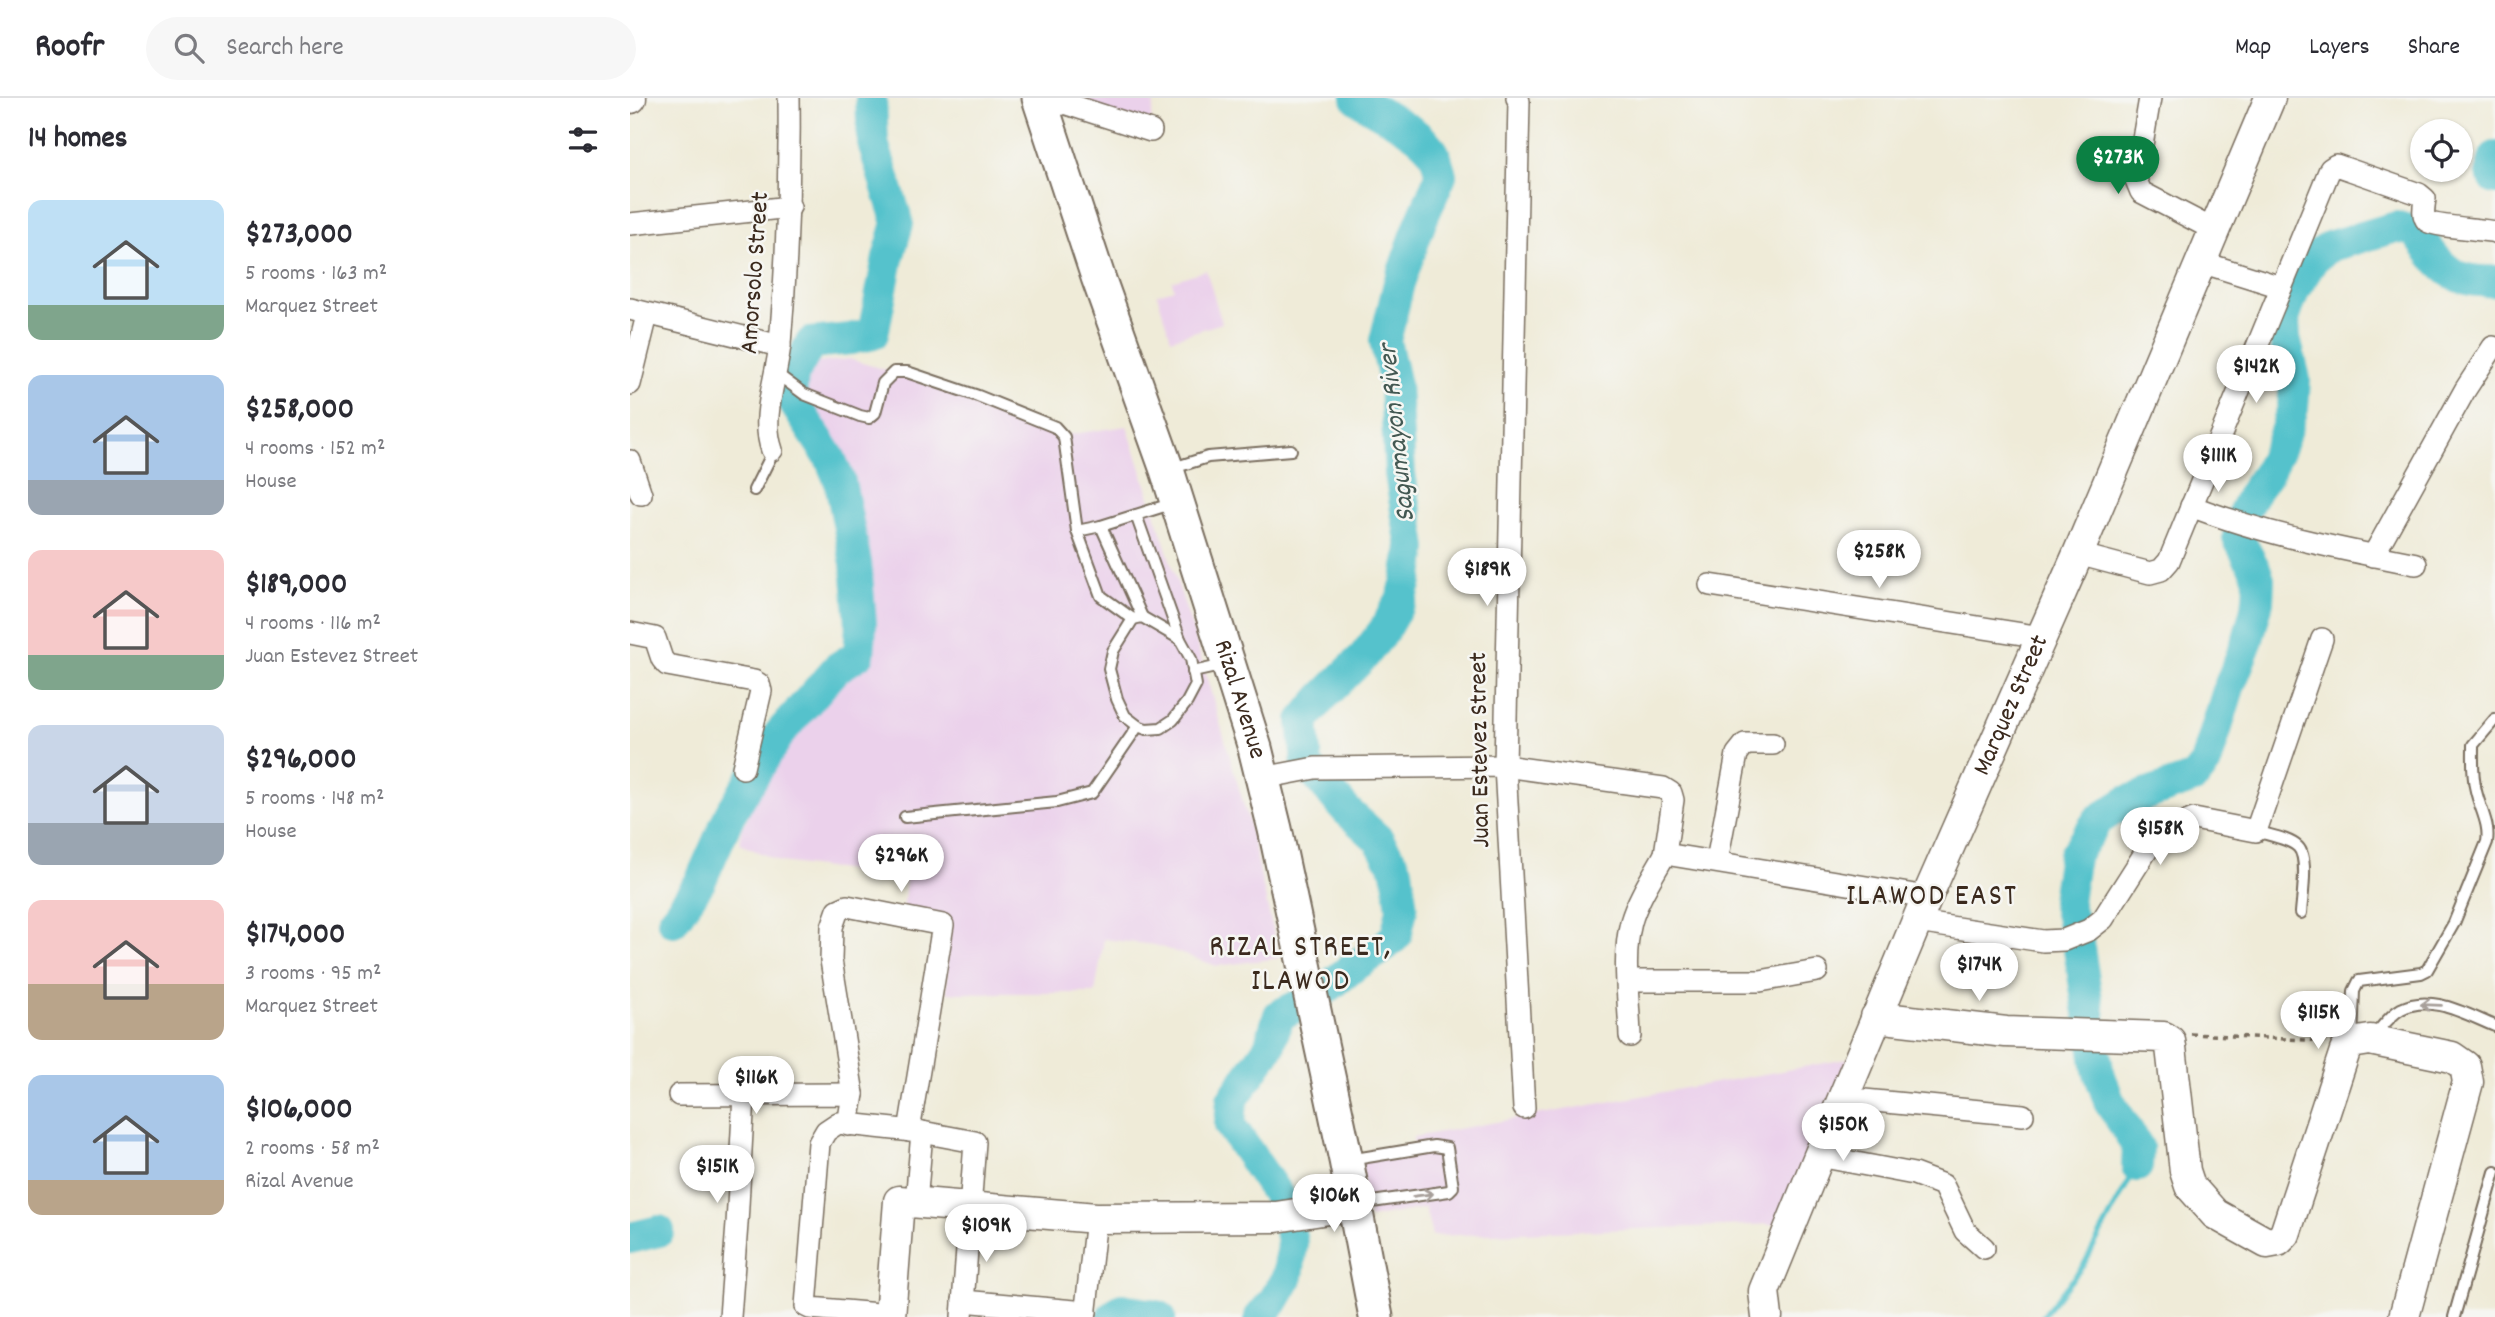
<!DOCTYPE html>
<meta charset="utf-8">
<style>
:root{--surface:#fff;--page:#f7f7f7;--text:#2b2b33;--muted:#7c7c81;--line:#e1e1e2;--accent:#0b8043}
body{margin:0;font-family:Dekko,sans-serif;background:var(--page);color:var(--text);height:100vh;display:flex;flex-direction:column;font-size:26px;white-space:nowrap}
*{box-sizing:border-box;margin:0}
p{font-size:23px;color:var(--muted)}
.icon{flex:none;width:38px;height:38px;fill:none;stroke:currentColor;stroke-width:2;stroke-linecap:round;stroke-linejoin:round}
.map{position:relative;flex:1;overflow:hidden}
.panel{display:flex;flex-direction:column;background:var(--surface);width:630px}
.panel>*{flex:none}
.controls{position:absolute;left:1780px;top:21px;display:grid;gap:14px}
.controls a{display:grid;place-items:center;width:63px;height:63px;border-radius:50%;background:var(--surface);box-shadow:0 2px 5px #0004;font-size:35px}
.price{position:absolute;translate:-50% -60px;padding:0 16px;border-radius:24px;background:#fff;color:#222;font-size:23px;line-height:46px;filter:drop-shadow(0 2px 4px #0008)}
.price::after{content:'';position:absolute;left:50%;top:42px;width:21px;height:16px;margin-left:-10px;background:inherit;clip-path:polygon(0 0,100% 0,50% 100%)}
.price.current{background:var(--accent);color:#fff}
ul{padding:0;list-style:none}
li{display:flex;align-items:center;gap:21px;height:175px;padding:0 28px}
li span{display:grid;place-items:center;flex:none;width:196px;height:140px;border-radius:14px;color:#555}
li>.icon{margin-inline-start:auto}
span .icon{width:84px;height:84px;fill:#fffc;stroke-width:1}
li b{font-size:30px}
h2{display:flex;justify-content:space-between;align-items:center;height:84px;padding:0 28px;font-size:30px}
header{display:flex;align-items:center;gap:42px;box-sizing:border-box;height:98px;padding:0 35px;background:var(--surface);border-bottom:2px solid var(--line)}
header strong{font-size:33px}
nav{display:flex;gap:38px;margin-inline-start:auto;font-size:24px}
.search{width:490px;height:63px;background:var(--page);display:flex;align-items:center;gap:18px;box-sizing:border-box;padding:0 24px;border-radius:38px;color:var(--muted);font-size:26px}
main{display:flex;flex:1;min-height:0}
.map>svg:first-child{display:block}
</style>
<header>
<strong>Roofr</strong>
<div class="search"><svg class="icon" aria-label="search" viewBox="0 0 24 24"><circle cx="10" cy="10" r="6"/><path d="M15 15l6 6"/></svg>Search here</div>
<nav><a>Map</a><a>Layers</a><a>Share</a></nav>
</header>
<main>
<section class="panel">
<h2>14 homes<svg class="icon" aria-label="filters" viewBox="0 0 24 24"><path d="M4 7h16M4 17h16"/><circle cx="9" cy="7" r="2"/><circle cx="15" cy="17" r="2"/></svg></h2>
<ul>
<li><span style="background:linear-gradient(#bfe0f5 75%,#7fa58c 0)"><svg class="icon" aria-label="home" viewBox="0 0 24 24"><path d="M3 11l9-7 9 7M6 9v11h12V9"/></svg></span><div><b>$273,000</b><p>5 rooms · 163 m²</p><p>Marquez Street</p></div></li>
<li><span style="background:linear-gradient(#a9c7e8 75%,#9aa5b1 0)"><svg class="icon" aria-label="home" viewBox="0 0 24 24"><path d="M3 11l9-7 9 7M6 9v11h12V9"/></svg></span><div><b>$258,000</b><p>4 rooms · 152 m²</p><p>House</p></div></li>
<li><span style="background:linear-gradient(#f6c9c9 75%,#7fa58c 0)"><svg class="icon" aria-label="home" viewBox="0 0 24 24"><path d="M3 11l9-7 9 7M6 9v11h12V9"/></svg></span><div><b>$189,000</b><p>4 rooms · 116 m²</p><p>Juan Estevez Street</p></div></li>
<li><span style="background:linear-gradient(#c9d6e8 70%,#9aa5b1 0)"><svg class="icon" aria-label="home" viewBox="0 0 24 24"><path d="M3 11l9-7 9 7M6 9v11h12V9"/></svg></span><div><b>$296,000</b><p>5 rooms · 148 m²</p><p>House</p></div></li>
<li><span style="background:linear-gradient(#f6c9c9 60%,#b9a48a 0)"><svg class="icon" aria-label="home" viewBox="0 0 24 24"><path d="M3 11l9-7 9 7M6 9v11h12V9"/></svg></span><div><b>$174,000</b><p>3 rooms · 95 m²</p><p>Marquez Street</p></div></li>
<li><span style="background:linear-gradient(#a9c7e8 75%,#b9a48a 0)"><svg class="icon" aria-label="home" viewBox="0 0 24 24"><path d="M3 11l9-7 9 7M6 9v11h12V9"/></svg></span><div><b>$106,000</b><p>2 rooms · 58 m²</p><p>Rizal Avenue</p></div></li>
</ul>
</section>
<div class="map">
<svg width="1865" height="1219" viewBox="0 0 1865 1219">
<rect width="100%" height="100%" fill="#f6f6f2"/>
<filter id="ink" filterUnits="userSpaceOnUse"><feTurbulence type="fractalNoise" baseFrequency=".0143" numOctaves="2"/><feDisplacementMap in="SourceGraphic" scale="14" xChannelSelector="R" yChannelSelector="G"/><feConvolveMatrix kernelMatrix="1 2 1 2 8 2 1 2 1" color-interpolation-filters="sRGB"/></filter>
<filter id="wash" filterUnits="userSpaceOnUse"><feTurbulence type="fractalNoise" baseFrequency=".00686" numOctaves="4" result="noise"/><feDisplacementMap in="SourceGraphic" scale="28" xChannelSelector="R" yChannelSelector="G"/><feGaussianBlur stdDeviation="1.57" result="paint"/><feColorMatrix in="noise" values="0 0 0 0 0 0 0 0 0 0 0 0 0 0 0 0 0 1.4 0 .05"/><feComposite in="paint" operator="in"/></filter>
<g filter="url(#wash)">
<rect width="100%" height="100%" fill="#efebd8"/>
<g fill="#ebd1eb">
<path d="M 425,0 L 525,0 L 520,26 Z"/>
<path d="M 576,172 L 592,225 L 541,241 L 527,196 L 544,191 L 542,183 Z"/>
<path d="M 219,261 L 282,280 L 430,338 L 497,328 L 564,536 L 618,721 L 649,860 L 587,868 L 525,847 L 474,841 L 465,895 L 317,895 L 316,823 L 273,817 L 276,780 L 151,764 L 110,746 L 111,732 L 138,678 L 187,596 L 231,560 L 232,450 L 211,367 L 173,301 L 177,266 Z"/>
<path d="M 1223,960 L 1148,1126 L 802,1138 L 795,1110 L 739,1120 L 731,1062 L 785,1051 L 783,1039 Z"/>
</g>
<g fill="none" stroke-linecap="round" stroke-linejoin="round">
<path stroke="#55c2cc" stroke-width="5" d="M 1412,1219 L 1453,1168 L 1507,1068"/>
<g stroke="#55c2cc" stroke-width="32">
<path d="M 1865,59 L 1861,74 L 1865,81"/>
<path d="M 43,823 L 70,784 L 100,716 L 150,635 L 207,570 L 229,556 L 231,526 L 226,465 L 210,384 L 200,360 L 161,300 L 163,277 L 181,245 L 220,241 L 243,236 L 258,160 L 268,125 L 243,45 L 241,0"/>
<path d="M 1507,1068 L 1508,1049 L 1479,1003 L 1468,972 L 1448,844 L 1437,803 L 1444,757 L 1468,722 L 1498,703 L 1564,680 L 1576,665 L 1599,589 L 1618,541 L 1628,503 L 1629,481 L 1626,473 L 1608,440 L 1611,420 L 1622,397 L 1638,374 L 1651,346 L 1663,310 L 1665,281 L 1655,241 L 1654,221 L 1664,192 L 1684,160 L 1701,148 L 1766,129 L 1785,133 C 1810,166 1819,186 1865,183"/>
<path d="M 0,1140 L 29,1133"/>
<path d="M 482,1219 L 492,1211 L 530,1219"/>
<path d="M 630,1219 L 643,1204 L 658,1178 L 662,1146 L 657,1111 L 600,1027 L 602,1002 L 639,949 L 649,917 L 686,899 L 723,869 L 750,852 L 766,838 L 772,811 L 767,772 L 748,741 L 717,713 L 677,667 L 673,623 L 692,600 L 734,558 L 754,532 L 771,502 L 777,483 L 782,450 L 770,375 L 765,287 L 755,243 L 769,185 L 790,126 L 811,77 C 808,69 807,57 801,51 C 783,28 750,18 727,0"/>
</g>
</g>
</g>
<g filter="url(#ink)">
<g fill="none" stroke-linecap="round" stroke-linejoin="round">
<g stroke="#7a6e5f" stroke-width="14">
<g id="lane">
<path d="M 147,276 L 174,296 L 230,318 L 239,320 L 245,315 L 253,285 L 264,274 L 277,274 L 348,298 L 425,329 L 434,339 L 447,433"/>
<path d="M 540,371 L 578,359 L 661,352"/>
<path d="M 124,392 L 142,356 L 142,352"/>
<path d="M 544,405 L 471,428 L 447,433 L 471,498 L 503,521 L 512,519 L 550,541"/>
<path d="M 471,428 L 512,519"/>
<path d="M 503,521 L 483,553 L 479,571 L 487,601 L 495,618 L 508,628 L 516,631 L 531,630 L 543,622 L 557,604 L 566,587 L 561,561 L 550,541 L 506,417"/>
<path d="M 563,574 L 595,567"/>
<path d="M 275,719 L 427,704 L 462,695 L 508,628"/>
<path d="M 1626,733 C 1637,737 1659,740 1668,749 C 1679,760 1672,799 1671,815"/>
<path d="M 1744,938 C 1752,929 1760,917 1771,911 C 1801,895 1837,917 1865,928"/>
<path d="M 1722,942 L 1724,893 L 1729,883 L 1791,875 L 1797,872 L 1824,825 L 1857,744 C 1860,726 1850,711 1846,693 C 1842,678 1843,663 1843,647 L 1865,621"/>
<path d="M 719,1062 L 804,1048 L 817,1050 L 823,1089 L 819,1093 L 728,1106"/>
<path d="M 1824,1219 L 1865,1074"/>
</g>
</g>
<g stroke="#7a6e5f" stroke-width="24">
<g id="street">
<path d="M 887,0 L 889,3 L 875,668 L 894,1010"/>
<path d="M 1520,0 L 1506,82 L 1511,94 L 1584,132"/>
<path d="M 414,12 L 434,5 L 521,33"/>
<path d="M 0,126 L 160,109"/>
<path d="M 1571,164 L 1651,189"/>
<path d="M 0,211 L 150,248"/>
<path d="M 0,286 L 17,217"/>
<path d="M 142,352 C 130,319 147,280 150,246 C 157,164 160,82 159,0"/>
<path d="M 0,363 L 11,396"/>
<path d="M 1561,408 C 1633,436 1710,451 1786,466"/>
<path d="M 1448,456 L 1520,475 L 1531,472 L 1539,463 L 1700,71 L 1706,67 L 1789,96 L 1795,101 C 1794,108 1792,118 1797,123 C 1805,129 1852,131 1865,134"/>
<path d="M 1743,458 L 1835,292 L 1863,249"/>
<path d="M 1080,487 L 1411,539"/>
<path d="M 0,535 L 25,540 L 32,561 L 37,567 L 124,583 L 129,586 L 131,593 L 113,670"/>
<path d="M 633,680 L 685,670 L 875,668 L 1033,690 L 1041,695 L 1043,702 L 1035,756 L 1297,799"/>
<path d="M 1087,763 L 1107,656 L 1115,646 L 1143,646"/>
<path d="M 1287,824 L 1413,843 L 1434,842 L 1459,832 L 1473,821 L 1522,744 L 1536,732 L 1564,721 L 1626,733 L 1692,541"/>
<path d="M 998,883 L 1130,883 L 1187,873"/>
<path d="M 1000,938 C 999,902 992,860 1001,824 C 1008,800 1023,778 1035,756"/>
<path d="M 223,996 L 201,862 L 202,829 L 208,812 L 217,808 L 313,827 L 279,1033"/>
<path d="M 49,997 L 223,996 L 218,1027"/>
<path d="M 1213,1000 L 1393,1017"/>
<path d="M 1189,1058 L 1284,1076 L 1313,1087 L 1335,1133 L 1354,1150"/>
<path d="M 286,1105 L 292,1034"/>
<path d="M 333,1203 L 456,1214"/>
<path d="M 260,1217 L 180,1210 L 176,1208 L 189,1045 L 196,1033 L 208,1025 L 292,1034 L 345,1044 L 332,1219"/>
<path d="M 100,1219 L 107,1126 L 114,997"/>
<path d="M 455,1219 L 466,1120"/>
</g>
</g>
<g stroke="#7a6e5f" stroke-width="33">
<g id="secondary">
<path d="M 0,0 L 1,0"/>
<path d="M 1246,919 L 1376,934 L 1534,939 L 1540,943 L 1541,949 L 1555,1073 L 1560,1088 L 1585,1116 L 1637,1145 L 1648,1143 L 1655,1136 L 1715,953 L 1721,945 L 1740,942 L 1822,959 L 1835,968 L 1838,984 L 1774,1219"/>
<path d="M 260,1219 L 269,1103 L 466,1120 L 646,1119 L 725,1107"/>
<path id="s1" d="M 1137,1219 L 1134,1193 L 1189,1058 L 1297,799 L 1448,456 L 1640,0"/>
</g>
</g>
<g stroke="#7a6e5f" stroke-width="37">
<g id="primary">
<path id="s2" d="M 409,0 L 468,179 L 537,372 L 625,650 L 645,731 L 716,1062 L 746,1219"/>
</g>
</g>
<path stroke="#7a6e5f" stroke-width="3.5" stroke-dasharray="5 5" stroke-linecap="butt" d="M 1561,936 L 1696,943"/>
<use href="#lane" stroke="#fff" stroke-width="10"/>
<use href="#street" stroke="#fff" stroke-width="21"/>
<use href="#secondary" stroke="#fff" stroke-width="30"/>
<use href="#primary" stroke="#fff" stroke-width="33"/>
</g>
<defs><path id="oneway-shaft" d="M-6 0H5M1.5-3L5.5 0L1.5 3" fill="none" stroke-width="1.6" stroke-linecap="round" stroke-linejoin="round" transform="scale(1.75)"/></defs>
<g stroke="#a79f9a">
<use href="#oneway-shaft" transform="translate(1801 907) rotate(-178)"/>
<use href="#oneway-shaft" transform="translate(793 1097) rotate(-8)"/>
</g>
</g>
<g text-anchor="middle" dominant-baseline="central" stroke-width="5" stroke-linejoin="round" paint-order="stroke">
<g font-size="26" fill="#3b2a1e" stroke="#f6f6f2">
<text transform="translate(126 175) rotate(-86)">Amorsolo Street</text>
<text stroke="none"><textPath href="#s2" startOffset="634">Rizal Avenue</textPath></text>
<text stroke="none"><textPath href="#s1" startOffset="662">Marquez Street</textPath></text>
<text transform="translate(851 652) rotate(-91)">Juan Estevez Street</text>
</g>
<g font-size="28" font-style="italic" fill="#435852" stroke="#f6f6f2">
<text transform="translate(769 335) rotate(-96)">Sagumayon River</text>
</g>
<g font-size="30" letter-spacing="2" fill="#3b2a1e" stroke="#f6f6f2">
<text x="1302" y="800">ILAWOD EAST</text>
<text x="671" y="851">RIZAL STREET,<tspan x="671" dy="34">ILAWOD</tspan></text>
</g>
</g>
</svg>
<div class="controls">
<a><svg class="icon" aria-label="locate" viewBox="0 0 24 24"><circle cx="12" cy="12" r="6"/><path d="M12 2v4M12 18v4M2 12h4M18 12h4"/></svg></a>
</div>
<b class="price current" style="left:1488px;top:98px">$273K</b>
<b class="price" style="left:1626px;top:307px">$142K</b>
<b class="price" style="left:1588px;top:396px">$111K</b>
<b class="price" style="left:1249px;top:492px">$258K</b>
<b class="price" style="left:857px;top:510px">$189K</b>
<b class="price" style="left:1530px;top:769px">$158K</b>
<b class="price" style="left:271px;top:796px">$296K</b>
<b class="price" style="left:1349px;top:905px">$174K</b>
<b class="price" style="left:1688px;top:953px">$115K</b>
<b class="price" style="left:126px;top:1018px">$116K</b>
<b class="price" style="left:1213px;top:1065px">$150K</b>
<b class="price" style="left:87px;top:1107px">$151K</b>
<b class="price" style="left:704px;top:1136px">$106K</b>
<b class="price" style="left:356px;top:1166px">$109K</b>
</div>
</main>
